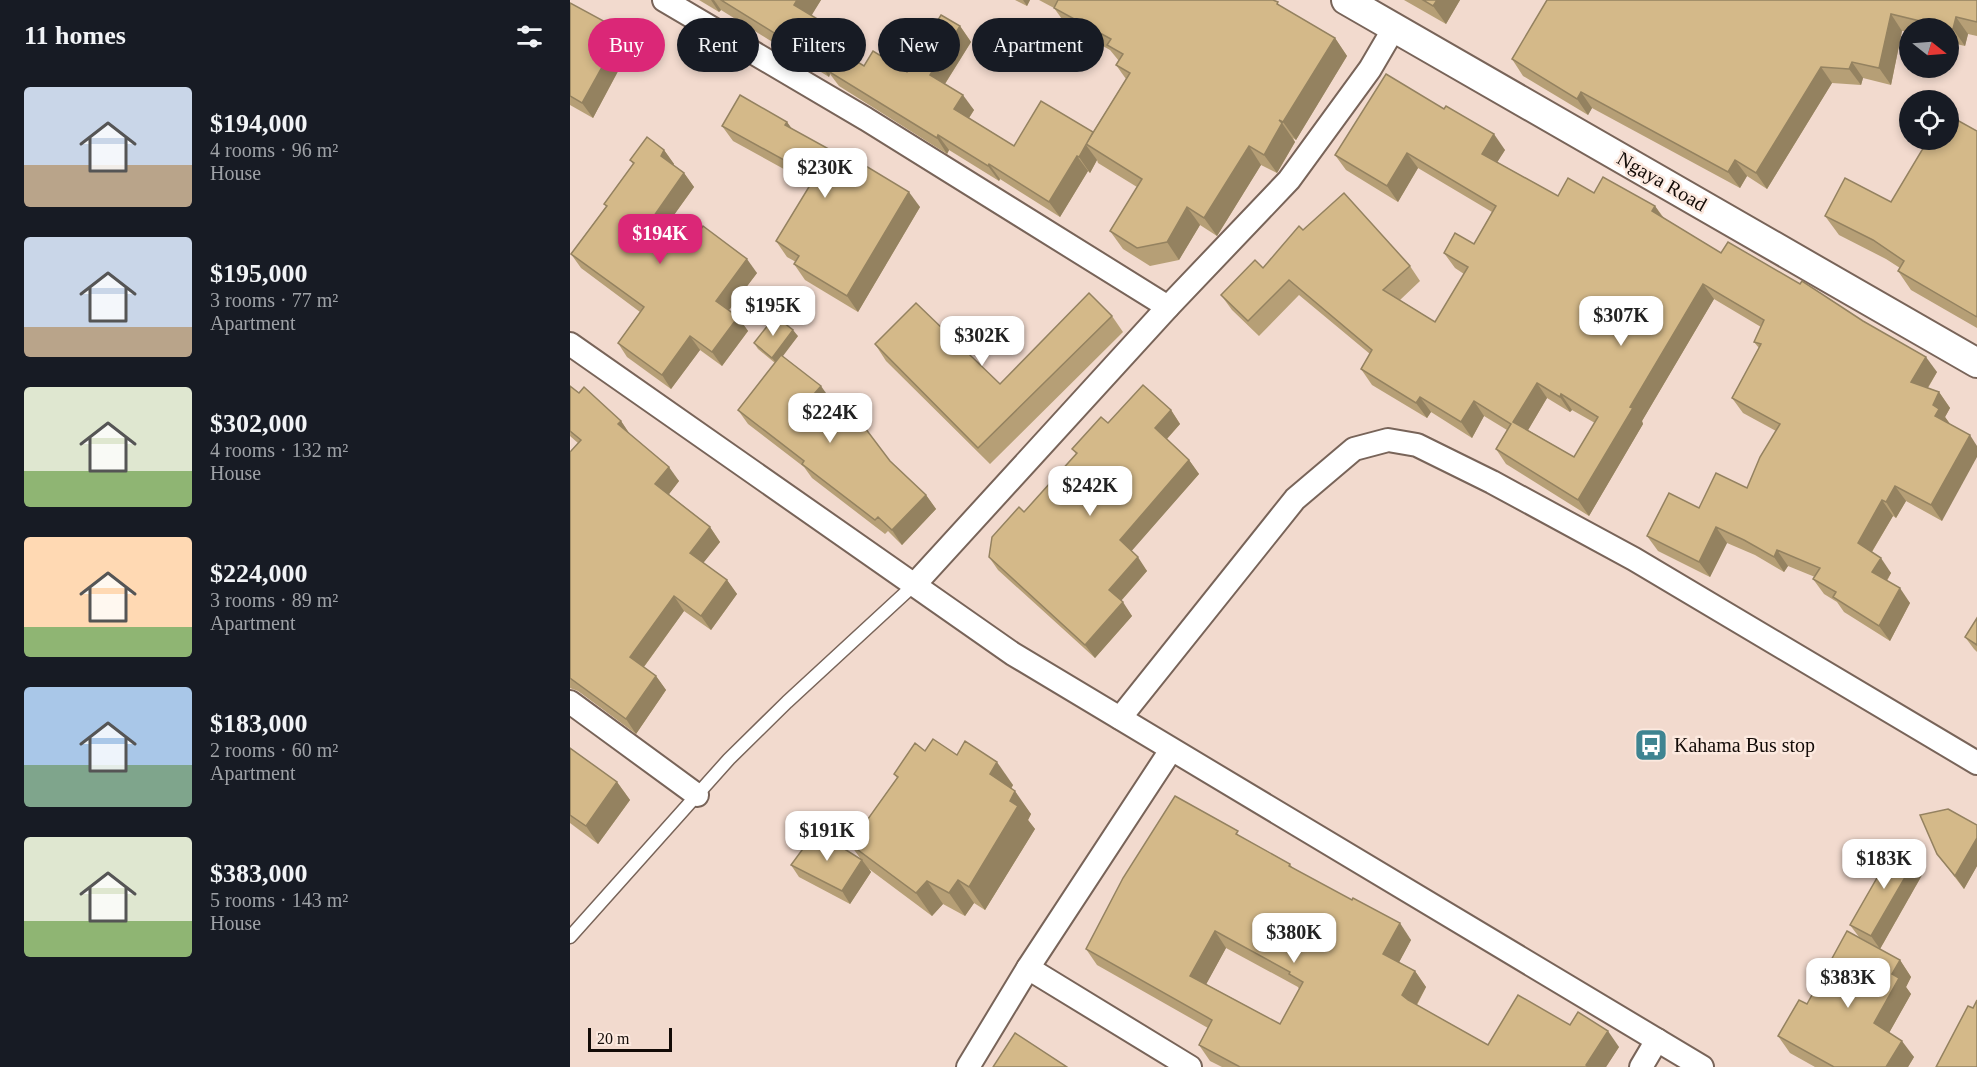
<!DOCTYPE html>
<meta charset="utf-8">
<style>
:root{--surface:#171b24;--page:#242831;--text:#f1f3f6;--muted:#9ea1a6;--accent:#db2777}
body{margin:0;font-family:Georgia,serif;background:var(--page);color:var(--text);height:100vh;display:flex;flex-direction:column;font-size:22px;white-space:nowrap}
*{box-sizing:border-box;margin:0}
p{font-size:20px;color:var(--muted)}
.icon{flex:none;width:33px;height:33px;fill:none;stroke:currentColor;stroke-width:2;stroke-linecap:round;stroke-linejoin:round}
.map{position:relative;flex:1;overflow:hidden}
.panel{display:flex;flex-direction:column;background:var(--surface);width:570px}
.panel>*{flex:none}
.top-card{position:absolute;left:18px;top:18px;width:570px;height:54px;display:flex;gap:12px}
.needle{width:39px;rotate:107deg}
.fabs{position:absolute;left:1329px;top:18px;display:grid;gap:12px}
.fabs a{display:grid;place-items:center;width:60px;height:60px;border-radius:50%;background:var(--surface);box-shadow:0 3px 9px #0003;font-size:30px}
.scale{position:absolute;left:18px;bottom:15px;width:84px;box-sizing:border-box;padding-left:6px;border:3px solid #130b07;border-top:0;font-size:16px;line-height:21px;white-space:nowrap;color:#130b07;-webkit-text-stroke:4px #fce9df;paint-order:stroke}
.price{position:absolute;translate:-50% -51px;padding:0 14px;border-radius:12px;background:#fff;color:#222;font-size:20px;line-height:39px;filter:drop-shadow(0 2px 3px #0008)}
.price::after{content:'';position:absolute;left:50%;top:36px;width:18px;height:14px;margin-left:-9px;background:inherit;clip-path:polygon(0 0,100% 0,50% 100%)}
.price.current{background:var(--accent);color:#fff}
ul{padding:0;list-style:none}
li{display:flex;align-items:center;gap:18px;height:150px;padding:0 24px}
li span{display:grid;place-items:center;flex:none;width:168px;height:120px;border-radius:6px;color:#555}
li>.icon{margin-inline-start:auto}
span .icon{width:72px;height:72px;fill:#fffc;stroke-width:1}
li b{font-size:26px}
h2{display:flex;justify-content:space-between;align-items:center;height:72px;padding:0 24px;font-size:26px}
.pill{padding:0 21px;border-radius:27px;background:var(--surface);box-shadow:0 3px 9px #0003;font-size:21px;line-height:54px}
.pill.current{background:var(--accent);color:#fff}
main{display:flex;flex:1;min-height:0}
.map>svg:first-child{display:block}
</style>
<main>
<section class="panel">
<h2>11 homes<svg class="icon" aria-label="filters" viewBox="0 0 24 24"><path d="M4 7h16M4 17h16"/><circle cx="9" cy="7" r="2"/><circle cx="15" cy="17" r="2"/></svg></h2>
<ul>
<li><span style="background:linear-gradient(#c9d6e8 65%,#b9a48a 0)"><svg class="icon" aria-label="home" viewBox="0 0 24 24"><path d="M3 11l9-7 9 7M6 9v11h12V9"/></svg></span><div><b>$194,000</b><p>4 rooms · 96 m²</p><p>House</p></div></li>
<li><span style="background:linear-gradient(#c9d6e8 75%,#b9a48a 0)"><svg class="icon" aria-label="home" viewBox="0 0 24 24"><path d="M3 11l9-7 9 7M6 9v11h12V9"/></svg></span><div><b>$195,000</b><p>3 rooms · 77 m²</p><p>Apartment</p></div></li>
<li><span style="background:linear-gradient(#dfe7d0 70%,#8fb573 0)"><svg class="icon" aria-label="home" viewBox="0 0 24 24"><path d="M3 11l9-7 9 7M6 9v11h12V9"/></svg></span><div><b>$302,000</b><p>4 rooms · 132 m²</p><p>House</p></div></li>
<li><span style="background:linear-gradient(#ffd9b3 75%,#8fb573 0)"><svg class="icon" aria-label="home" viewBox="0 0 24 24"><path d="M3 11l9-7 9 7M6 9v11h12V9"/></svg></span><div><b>$224,000</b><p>3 rooms · 89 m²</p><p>Apartment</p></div></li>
<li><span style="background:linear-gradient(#a9c7e8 65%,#7fa58c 0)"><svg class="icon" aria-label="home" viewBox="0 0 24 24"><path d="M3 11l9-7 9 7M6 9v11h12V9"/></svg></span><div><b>$183,000</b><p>2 rooms · 60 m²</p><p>Apartment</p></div></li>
<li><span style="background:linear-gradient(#dfe7d0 70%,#8fb573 0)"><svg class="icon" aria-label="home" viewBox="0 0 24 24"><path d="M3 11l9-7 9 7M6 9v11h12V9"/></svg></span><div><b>$383,000</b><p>5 rooms · 143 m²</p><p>House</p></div></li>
</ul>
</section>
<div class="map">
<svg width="1407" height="1067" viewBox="0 0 1407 1067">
<rect width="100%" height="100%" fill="#f2dace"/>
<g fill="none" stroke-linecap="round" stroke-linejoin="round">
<g stroke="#786459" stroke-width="15">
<path id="service" d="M 0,937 L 159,759 L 217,702 L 345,584"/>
</g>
<g stroke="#786459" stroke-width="26">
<g id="minor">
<path d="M 94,0 L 296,119 L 598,307"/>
<path d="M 0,344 L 443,654 L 1132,1067"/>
<path d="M 345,584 L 598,307 L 719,180 L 800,69 L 824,28"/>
<path d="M 0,702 L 127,795"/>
<path d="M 550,718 L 725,499 L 784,449 L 818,440 L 847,445 L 922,482 L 1064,559 L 1407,763"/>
<path d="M 458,968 L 620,1067"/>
<path d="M 398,1067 L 458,968 L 601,750"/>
<path d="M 1071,1067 L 1087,1040"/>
</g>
</g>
<g stroke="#786459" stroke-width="32">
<path id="tertiary" d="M 776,0 L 1407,363"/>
</g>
<use href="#service" stroke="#fff" stroke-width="12"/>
<use href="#minor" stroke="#fff" stroke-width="22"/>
<use href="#tertiary" stroke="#fff" stroke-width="28"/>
</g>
<g fill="#b69f76" fill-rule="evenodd">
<path d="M 129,0 L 251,0 L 241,15 L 276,47 L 273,53 L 294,66 L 337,72 L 390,26 L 401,42 L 375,84 L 404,110 L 399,118 L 444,146 L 523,132 L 556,79 L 546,65 L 549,61 L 540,50 L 497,26 L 484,8 L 469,0 L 703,0 L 710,6 L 765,38 L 777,56 L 726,140 L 723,138 L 725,142 L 707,173 L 691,165 L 647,236 L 630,225 L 609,260 L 580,266 L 553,249 L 540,231 L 567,187 L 528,163 L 527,160 L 520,173 L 518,171 L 490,217 L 430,179 L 429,181 L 379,150 L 377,154 L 269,86 L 260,74 L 259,77 L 151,10 L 149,12 Z"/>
<path d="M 445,0 L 460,0 L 457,6 Z"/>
<path d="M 834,0 L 890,0 L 876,24 Z"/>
<path d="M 1407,0 L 1407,36 L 1398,34 L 1395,46 L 1378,42 L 1378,28 L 1340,28 L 1340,32 L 1332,31 L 1321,85 L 1293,78 L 1291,85 L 1262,83 L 1197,189 L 1177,176 L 1170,188 L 1022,108 L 1018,115 L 953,76 L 942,59 Z"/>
<path d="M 0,3 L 62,45 L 23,118 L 0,105 Z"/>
<path d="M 874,109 L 935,150 L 927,162 L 988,196 L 1024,193 L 1085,206 L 1094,218 L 1151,253 L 1367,372 L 1358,388 L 1369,392 L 1380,408 L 1375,417 L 1380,424 L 1372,521 L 1336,501 L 1326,518 L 1323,516 L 1302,552 L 1321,573 L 1317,581 L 1340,603 L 1320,641 L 1274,612 L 1267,602 L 1254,594 L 1243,579 L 1245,577 L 1218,566 L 1214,572 L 1185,555 L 1157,543 L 1140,577 L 1088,551 L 1077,536 L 1129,508 L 1177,488 L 1206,431 L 1173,413 L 1162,398 L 1189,348 L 1184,342 L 1191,327 L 1144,299 L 1072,421 L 1073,424 L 1019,516 L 936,464 L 926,449 L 937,430 L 914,416 L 902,438 L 861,412 L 857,418 L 802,385 L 791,369 L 800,354 L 729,295 L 689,336 L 662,310 L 651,295 L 693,268 L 733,230 L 840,266 L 850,281 L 830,300 L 865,322 L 894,274 L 885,268 L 874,253 L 904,244 L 922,212 L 848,168 L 828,202 L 776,170 L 765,155 ZM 977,398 L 1000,412 L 1002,410 L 1025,423 L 1004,457 L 958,430 Z"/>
<path d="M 217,122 L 222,130 L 350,207 L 288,312 L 235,280 L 224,264 L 226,262 L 217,257 L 206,241 L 241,184 L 163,141 L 152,126 Z"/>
<path d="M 1407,131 L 1407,328 L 1341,290 L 1328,271 L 1330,268 L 1316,259 L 1269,235 L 1255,216 L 1321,202 Z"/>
<path d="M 94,150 L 104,164 L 103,165 L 114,173 L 124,187 L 94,229 L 118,247 L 187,273 L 159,310 L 168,317 L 178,331 L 152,366 L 130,350 L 101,389 L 57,357 L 48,343 L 70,312 L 11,268 L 1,254 L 36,206 L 34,204 L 63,164 L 60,160 Z"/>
<path d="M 542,316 L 553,332 L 420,464 L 316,361 L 305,344 L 430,384 Z"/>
<path d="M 228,336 L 212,356 L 261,400 L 257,406 L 272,421 L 320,461 L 356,495 L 366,509 L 332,545 L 318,531 L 315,534 L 242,478 L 234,467 L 178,424 L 168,410 L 205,363 L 188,349 L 184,343 Z"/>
<path d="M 0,386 L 9,393 L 51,421 L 59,433 L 109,481 L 99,494 L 140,527 L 150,542 L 133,563 L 157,580 L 167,594 L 141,630 L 114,611 L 74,667 L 86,676 L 96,690 L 66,734 L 8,691 L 0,688 L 0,452 L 8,443 L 0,436 Z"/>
<path d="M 601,410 L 610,424 L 597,439 L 619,460 L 629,474 L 561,551 L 577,571 L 551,601 L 562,616 L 525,658 L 428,570 L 419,557 L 454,512 L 506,454 L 502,449 L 538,423 Z"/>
<path d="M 1407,618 L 1407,652 L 1404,649 L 1395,637 Z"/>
<path d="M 0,748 L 47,782 L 60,800 L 28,844 L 0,823 Z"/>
<path d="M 355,751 L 387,755 L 443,785 L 441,789 L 461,814 L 458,820 L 465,829 L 415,910 L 404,903 L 395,916 L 373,904 L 362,916 L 299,869 L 301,872 L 280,904 L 229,877 L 221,865 L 290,858 L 280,844 L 327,778 L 324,774 Z"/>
<path d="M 1407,825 L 1407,866 L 1394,889 L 1367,854 Z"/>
<path d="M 673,838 L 720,864 L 722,867 L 841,940 L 829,962 L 845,971 L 856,987 L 847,1005 L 918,1045 L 1000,1025 L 1049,1047 L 1036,1067 L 652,1067 L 640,1061 L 629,1045 L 638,1028 L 527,965 L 516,949 ZM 656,948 L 728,987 L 729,989 L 710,1024 L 636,984 Z"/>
<path d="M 1356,868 L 1310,949 L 1289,937 L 1280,925 Z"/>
<path d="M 1330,960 L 1341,977 L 1336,987 L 1341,994 L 1319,1033 L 1344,1057 L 1338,1067 L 1245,1067 L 1220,1053 L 1208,1036 L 1237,1004 Z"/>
</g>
<g fill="#948260">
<path d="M 141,0 L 144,0 L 151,10 L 149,12 Z"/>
<path d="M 227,0 L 251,0 L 237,23 L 224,5 Z"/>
<path d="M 453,0 L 460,0 L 457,6 Z"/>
<path d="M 867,0 L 890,0 L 876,24 L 863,6 Z"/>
<path d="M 1321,14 L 1332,31 L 1321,85 L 1309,68 Z"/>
<path d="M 1386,17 L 1398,34 L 1395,46 L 1383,29 Z"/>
<path d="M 390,26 L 401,42 L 371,90 L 360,75 Z"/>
<path d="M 264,29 L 276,47 L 261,73 L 258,71 L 260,74 L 259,77 L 246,59 Z"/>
<path d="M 52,31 L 62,45 L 23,118 L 12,103 Z"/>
<path d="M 765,38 L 777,56 L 726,140 L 713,122 Z"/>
<path d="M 1282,62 L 1293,78 L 1291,85 L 1279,69 Z"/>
<path d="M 1251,67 L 1262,83 L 1197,189 L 1186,173 Z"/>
<path d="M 1011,92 L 1022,108 L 1018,115 L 1007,99 Z"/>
<path d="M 393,95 L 404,110 L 395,124 L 384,109 Z"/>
<path d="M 217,122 L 228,137 L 215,125 Z"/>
<path d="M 712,123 L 725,142 L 707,173 L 694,155 Z"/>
<path d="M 924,134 L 935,150 L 923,169 L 912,154 Z"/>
<path d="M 368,135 L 379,150 L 377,154 L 367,138 Z"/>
<path d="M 516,145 L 527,160 L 520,173 L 509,157 Z"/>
<path d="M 679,146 L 691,165 L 647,236 L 634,218 Z"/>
<path d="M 94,150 L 104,164 L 100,170 L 91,156 Z"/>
<path d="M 837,153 L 848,168 L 828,202 L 817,186 Z"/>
<path d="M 507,156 L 518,171 L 490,217 L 479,202 Z"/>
<path d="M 1165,160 L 1177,176 L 1170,188 L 1158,172 Z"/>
<path d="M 419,164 L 430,179 L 429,181 L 418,166 Z"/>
<path d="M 114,173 L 124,187 L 91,233 L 81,220 Z"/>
<path d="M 339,192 L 350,207 L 288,312 L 277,296 Z"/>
<path d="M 1085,206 L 1095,221 L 1082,211 Z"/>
<path d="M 617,207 L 630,225 L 609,260 L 597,242 Z"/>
<path d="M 177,259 L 187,273 L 156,314 L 146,301 Z"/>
<path d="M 1133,284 L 1144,299 L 1072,421 L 1073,424 L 1019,516 L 1008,500 L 1060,407 Z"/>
<path d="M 168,317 L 178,331 L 152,366 L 142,352 Z"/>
<path d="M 223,330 L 228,336 L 207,364 L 202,358 Z"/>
<path d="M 120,336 L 130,350 L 101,389 L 92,375 Z"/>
<path d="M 1356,357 L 1367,372 L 1352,397 L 1341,382 Z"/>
<path d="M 967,383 L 977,398 L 954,437 L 943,422 Z"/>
<path d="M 251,386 L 261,400 L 254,409 L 244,394 Z"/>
<path d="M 1369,392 L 1380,408 L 1375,417 L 1380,424 L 1375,432 L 1365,416 L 1363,405 Z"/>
<path d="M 991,394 L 1002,410 L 1000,412 L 990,397 Z"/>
<path d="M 850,397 L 861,412 L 857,418 L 846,403 Z"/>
<path d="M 904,401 L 914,416 L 902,438 L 891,422 Z"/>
<path d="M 601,410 L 610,424 L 594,442 L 585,428 Z"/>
<path d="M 51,421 L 61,436 L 48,424 Z"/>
<path d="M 1400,435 L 1407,446 L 1407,457 L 1372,521 L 1361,505 Z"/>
<path d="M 619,460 L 629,474 L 559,554 L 550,540 Z"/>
<path d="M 99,467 L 109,481 L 96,498 L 85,484 Z"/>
<path d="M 1325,486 L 1336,501 L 1326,518 L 1316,502 Z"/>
<path d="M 356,495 L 366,509 L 332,545 L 322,530 Z"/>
<path d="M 1312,500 L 1323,516 L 1298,558 L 1288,543 Z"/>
<path d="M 140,527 L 150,542 L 130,567 L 120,553 Z"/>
<path d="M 1146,527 L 1157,543 L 1140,577 L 1129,562 Z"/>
<path d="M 1207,550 L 1218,566 L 1214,572 L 1204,557 Z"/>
<path d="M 568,557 L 577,571 L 549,603 L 539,590 Z"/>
<path d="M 1311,558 L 1321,573 L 1312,588 L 1302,572 Z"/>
<path d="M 157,580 L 167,594 L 141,630 L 131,616 Z"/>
<path d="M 1330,588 L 1340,603 L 1320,641 L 1309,626 Z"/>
<path d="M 104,596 L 114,611 L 70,672 L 60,657 Z"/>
<path d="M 553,602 L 562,616 L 525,658 L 515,645 Z"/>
<path d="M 86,676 L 96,690 L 66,734 L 56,719 Z"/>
<path d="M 427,762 L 443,785 L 436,797 L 420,774 Z"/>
<path d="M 47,782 L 60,800 L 28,844 L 16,826 Z"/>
<path d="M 445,791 L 461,814 L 458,820 L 465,829 L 415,910 L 399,887 Z"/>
<path d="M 1407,838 L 1407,866 L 1394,889 L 1385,876 Z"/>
<path d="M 1348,855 L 1356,868 L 1310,949 L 1301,936 Z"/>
<path d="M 292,860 L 301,872 L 280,904 L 272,891 Z"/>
<path d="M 388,880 L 404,903 L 395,916 L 379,893 Z"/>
<path d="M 357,881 L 373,904 L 362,916 L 346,893 Z"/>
<path d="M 830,923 L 841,940 L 825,970 L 813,954 Z"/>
<path d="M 645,931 L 656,948 L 632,992 L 620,976 Z"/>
<path d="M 1330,960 L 1341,977 L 1336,987 L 1341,994 L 1315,1040 L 1304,1023 L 1322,974 Z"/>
<path d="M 845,971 L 856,987 L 843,1011 L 832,995 Z"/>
<path d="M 1038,1031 L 1049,1047 L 1036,1067 L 1017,1067 L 1016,1065 Z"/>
<path d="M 1332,1041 L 1344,1057 L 1338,1067 L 1316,1067 Z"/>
</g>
<g fill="#d4b989" stroke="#948260" stroke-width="1.5" fill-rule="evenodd">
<path d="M 151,0 L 227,0 L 224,5 L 264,29 L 246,59 Z"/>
<path d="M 488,0 L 703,0 L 708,2 L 707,4 L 765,38 L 713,122 L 709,120 L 712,123 L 694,155 L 679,146 L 634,218 L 617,207 L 597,242 L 567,248 L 540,231 L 572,179 L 516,144 L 560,73 L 546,65 L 553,54 L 537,45 L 541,39 L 484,8 Z"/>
<path d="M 853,0 L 867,0 L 863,6 Z"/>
<path d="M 977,0 L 1407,0 L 1407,22 L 1386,17 L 1383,29 L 1321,14 L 1309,68 L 1282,62 L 1279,69 L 1251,67 L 1186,173 L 1165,160 L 1158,172 L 1011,92 L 1007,99 L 942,59 Z"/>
<path d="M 0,3 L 52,31 L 12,103 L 0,96 Z"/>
<path d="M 371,15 L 390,26 L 360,75 L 393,95 L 384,109 L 444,146 L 471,101 L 523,132 L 509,157 L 507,156 L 479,202 L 419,164 L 418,166 L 368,135 L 367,138 L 258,71 L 270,51 L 294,66 L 303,51 L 337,72 Z"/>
<path d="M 816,74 L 874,109 L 876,106 L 924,134 L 912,154 L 988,196 L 998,178 L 1024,193 L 1033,177 L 1085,206 L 1082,211 L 1151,253 L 1158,242 L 1230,284 L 1232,281 L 1293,321 L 1356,357 L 1341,382 L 1369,392 L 1363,405 L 1369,409 L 1365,416 L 1400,435 L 1361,505 L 1325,486 L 1316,502 L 1312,500 L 1288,543 L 1311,558 L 1302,572 L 1330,588 L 1309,626 L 1263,597 L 1266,592 L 1243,579 L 1250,568 L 1207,550 L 1204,557 L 1174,540 L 1146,527 L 1129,562 L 1077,536 L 1099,493 L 1129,508 L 1146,473 L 1177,488 L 1190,457 L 1210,424 L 1162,398 L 1191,344 L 1184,342 L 1194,320 L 1133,284 L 1060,407 L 1063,408 L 1008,500 L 926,449 L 941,424 L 904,401 L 891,422 L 850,397 L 846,403 L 791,369 L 802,350 L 719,280 L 678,321 L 651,295 L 685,260 L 693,268 L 729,226 L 733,230 L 774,193 L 840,266 L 813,290 L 865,322 L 898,267 L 874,253 L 885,233 L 904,244 L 926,206 L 837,153 L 817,186 L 765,155 ZM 967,383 L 990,397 L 991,394 L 1028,417 L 1004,457 L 943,422 Z"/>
<path d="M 170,95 L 217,122 L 215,125 L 284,163 L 286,160 L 339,192 L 277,296 L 224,264 L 229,256 L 206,241 L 245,177 L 152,126 Z"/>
<path d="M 1378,115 L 1407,131 L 1407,317 L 1328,271 L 1334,261 L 1303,240 L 1255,216 L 1275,178 L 1321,202 L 1358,140 L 1378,140 Z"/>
<path d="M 77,137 L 94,150 L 91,156 L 114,173 L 81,220 L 118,247 L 133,226 L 177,259 L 146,301 L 168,317 L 142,352 L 120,336 L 92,375 L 48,343 L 74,307 L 1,254 L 37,206 L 34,204 L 64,163 L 60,160 Z"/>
<path d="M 519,293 L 542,316 L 408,448 L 305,344 L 346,303 L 430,384 Z"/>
<path d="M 205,316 L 223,330 L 202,358 L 184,343 Z"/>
<path d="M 211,355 L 251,386 L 244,394 L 272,421 L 283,412 L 320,461 L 356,495 L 322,530 L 308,517 L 305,520 L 232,464 L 234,461 L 168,410 Z"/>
<path d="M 573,385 L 601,410 L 585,428 L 619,460 L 550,540 L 568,557 L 539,590 L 553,602 L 515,645 L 419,557 L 422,537 L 449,507 L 454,512 L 507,453 L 502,449 L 531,417 L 538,423 Z"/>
<path d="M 0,386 L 9,393 L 14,387 L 51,421 L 48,424 L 99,467 L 85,484 L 140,527 L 120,553 L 157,580 L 131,616 L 104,596 L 60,657 L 86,676 L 56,719 L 0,678 L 0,452 L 11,440 L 0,431 Z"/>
<path d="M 1407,618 L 1407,645 L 1395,637 Z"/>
<path d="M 363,739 L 387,755 L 395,741 L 427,762 L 420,774 L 445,791 L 440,801 L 448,806 L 399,887 L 388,880 L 379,893 L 357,881 L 346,893 L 280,844 L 328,777 L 324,774 L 345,743 L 355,751 Z"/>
<path d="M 0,748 L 47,782 L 16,826 L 0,815 Z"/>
<path d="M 605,796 L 668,831 L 666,834 L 720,864 L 719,866 L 782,900 L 783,898 L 830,923 L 813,954 L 845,971 L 832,995 L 838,1000 L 918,1045 L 948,995 L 1000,1025 L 1008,1012 L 1038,1031 L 1016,1065 L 1019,1067 L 670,1067 L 629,1045 L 642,1020 L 516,949 L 553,878 ZM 645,931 L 720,972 L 719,974 L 733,982 L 710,1024 L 620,976 Z"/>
<path d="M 1378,809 L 1407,825 L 1407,838 L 1385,876 L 1367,854 L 1350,815 Z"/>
<path d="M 246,831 L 292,860 L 272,891 L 221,865 Z"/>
<path d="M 1327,843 L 1348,855 L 1301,936 L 1280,925 Z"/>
<path d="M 1277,931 L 1330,960 L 1322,974 L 1329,978 L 1304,1023 L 1332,1041 L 1316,1067 L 1264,1067 L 1208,1036 L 1229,1000 L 1237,1004 Z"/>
<path d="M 1407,1000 L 1407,1067 L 1366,1067 L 1398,1006 L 1403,1008 Z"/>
<path d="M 445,1033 L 497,1067 L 423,1067 Z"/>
</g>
<defs>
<g id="bus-square" transform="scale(1.725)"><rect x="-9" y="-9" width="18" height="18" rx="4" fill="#3f8491" stroke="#fce9df"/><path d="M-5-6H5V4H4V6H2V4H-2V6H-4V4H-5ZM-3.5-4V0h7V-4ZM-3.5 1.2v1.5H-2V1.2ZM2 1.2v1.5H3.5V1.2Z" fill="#fff"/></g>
</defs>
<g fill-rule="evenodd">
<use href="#bus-square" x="1081" y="745"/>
</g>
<g text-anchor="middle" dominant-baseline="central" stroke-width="5" stroke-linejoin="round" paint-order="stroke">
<g font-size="20" fill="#130b07" stroke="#fce9df">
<text transform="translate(1092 181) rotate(30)">Ngaya Road</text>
</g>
<g font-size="20" fill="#130b07" stroke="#fce9df" text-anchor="start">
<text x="1104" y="745">Kahama Bus stop</text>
</g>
</g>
</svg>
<div class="fabs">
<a><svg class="needle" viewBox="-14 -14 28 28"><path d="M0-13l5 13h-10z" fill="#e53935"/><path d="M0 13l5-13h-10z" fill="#9ea1a6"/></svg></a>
<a><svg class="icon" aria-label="locate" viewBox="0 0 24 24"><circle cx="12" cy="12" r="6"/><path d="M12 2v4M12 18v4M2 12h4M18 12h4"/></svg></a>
</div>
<div class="scale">20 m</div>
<b class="price" style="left:255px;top:199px">$230K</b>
<b class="price current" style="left:90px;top:265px">$194K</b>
<b class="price" style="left:203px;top:337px">$195K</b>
<b class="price" style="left:1051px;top:347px">$307K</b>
<b class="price" style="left:412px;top:367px">$302K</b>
<b class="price" style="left:260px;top:444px">$224K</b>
<b class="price" style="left:520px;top:517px">$242K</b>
<b class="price" style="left:257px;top:862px">$191K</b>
<b class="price" style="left:1314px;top:890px">$183K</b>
<b class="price" style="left:724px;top:964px">$380K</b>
<b class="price" style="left:1278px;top:1009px">$383K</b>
<div class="top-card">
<a class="pill current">Buy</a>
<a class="pill">Rent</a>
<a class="pill">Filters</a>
<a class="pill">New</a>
<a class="pill">Apartment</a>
</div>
</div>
</main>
